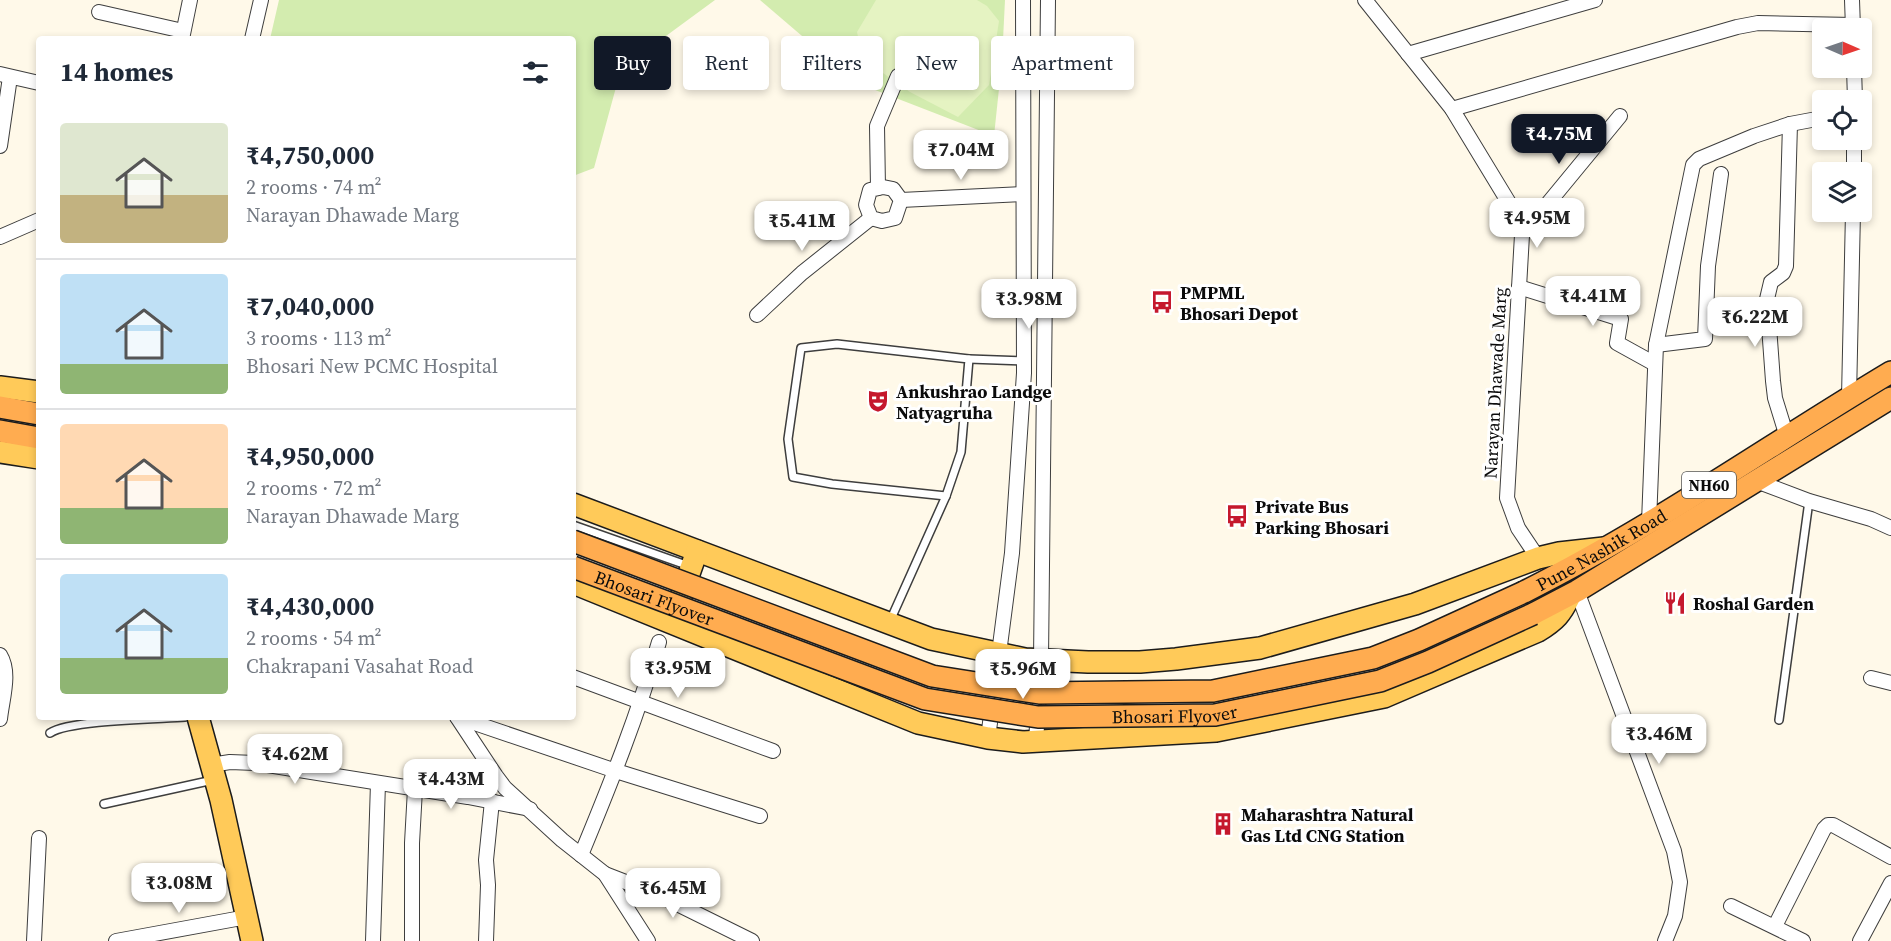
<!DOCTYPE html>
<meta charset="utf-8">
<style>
:root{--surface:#fff;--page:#f6f6f7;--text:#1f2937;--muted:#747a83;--line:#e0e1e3;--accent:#111827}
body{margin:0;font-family:"Source Serif 4",serif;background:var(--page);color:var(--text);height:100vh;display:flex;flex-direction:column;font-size:22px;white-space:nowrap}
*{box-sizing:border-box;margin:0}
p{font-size:20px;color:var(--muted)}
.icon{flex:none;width:33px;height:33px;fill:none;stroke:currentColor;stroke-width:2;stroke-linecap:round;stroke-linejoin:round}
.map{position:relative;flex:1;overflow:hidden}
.sheet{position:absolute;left:36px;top:36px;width:540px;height:684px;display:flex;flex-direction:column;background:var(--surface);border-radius:6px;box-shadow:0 3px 9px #0003}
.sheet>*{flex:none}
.hud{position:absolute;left:594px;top:36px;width:570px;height:54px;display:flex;gap:12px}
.needle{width:39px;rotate:92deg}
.controls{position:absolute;left:1812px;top:18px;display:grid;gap:12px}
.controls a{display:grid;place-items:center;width:60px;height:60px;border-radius:6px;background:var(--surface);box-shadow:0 3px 9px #0003;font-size:30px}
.price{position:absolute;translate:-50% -51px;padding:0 14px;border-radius:12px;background:#fff;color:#222;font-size:20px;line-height:39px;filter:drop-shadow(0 2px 3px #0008)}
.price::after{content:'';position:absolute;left:50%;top:36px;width:18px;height:14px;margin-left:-9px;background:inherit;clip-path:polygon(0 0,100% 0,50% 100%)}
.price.current{background:var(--accent);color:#fff}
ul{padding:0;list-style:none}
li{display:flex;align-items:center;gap:18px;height:150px;padding:0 24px}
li+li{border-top:2px solid var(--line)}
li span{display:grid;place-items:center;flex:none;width:168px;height:120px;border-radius:6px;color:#555}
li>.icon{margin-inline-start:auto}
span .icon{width:72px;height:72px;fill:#fffc;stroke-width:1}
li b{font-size:26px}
h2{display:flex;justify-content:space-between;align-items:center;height:72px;padding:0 24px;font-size:26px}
.pill{padding:0 21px;border-radius:6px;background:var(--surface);box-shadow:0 3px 9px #0003;font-size:21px;line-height:54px}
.pill.current{background:var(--accent);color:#fff}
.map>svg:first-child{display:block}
</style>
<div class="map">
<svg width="1891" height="941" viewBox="0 0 1891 941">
<rect width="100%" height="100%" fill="#fff9e9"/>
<g fill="#d3ecaf">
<path d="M 279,0 L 715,0 L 621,69 L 594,168 L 573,176 L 573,39 L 270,39 Z"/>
<path d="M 760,0 L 1005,0 L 1002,60 L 994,136 L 857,83 Z"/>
</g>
<path fill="#e5f3c2" d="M 876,0 L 977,0 L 987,6 L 999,21 L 989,85 L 958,117 L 910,92 L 863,59 L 857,32 Z"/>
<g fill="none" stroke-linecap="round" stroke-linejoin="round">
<g stroke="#3e3e3e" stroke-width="10">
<g id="service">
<path d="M 837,344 L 969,359 L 961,452 L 946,496 L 832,484 L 793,477 L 788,439 L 801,348 Z"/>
<path d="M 969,359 L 1024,361"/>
<path d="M 573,525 L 689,566"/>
<path d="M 890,621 L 946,496"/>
<path d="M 1779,720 L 1809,501"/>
<path d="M 50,733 C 70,720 158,719 185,717"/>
<path d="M 104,804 L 213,780"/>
</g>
</g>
<g stroke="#3e3e3e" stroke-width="16">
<g id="minor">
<path d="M 1365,0 L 1452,109 L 1520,221 L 1522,235 L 1507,498 L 1518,528 L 1538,558"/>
<path d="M 1852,0 L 1853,28"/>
<path d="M 99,12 L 183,31"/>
<path d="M 182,39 L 190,0"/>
<path d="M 252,39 L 261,0"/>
<path d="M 1408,54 L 1595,0"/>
<path d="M 1854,68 L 1855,100"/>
<path d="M 0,74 L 39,83"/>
<path d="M 1452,109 L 1737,27 L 1758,23 L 1853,25"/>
<path d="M 0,146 L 10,77"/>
<path d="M 1854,172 L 1854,140"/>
<path d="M 883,187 L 893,189 L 901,200 L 895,218 L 882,221 L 871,218 L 866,205 L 870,190 Z"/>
<path d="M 878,188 L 877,126 L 898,76"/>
<path d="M 901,200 L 1023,194"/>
<path d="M 1522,235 L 1620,116"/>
<path d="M 0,237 L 39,220"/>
<path d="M 1519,287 L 1621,319 L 1617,343 L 1655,364"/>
<path d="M 757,315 L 802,273 L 871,218"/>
<path d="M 1656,345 L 1705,339 L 1708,266 L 1721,174"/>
<path d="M 1849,397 L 1853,212"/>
<path d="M 1787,437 L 1775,398 L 1773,381 L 1767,299 L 1771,282 L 1783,273 L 1786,266 L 1790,124"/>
<path d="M 1756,481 L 1809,501 L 1871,519 L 1891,528"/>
<path d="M 1649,522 L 1656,345 L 1693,165 L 1699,159 L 1754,136 L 1790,124 L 1822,118"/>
<path d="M 1577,591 L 1674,851 L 1680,882 L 1675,916 L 1665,941"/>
<path d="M 0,655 C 11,673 2,699 0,719"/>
<path d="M 573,677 L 773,751"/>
<path d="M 1871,678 L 1891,683"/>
<path d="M 457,717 L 616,771 L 760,816"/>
<path d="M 457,717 L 496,776 L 505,788 L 562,840 L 605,874 L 648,941"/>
<path d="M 988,738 L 1012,553 L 1024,373 L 1023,0"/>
<path d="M 1036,742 L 1041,660 L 1048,0"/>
<path d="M 211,765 L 230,762 L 255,763 L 468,797 L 530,809"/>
<path d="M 581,855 C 610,785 638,715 659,642"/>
<path d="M 605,874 L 659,895 L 752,941"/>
<path d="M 1731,906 L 1803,941"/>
<path d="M 1775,926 L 1824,829 L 1828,825 L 1833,825 L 1891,857"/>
<path d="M 34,941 L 39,838"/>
<path d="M 116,941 L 247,917"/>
<path d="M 373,941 L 378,783"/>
<path d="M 412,941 L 412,843 L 415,789"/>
<path d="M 486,941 L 488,885 L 486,860 L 492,801"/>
<path d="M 1860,941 L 1891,883"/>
</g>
</g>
<g stroke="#1c1c1c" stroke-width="24">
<g id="primary">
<path d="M 0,387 L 39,392"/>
<path d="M 0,452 L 39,458"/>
<path d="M 573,504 L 931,639 L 1025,659 L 1088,662 L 1140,662 L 1176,659 L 1260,648 L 1415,604 L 1538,558 L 1559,553 L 1604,548"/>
<path d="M 573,583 L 918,723 L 988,738 L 1023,742 L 1216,731 L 1384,697 L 1538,631 C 1556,620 1561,614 1570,596"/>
<path d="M 672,622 L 697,551"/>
<path d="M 198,717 L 221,800 L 252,941"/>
</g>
</g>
<g stroke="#1c1c1c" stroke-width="24">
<g id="trunk">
<path d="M 0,407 L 39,414"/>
<path d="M 0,431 L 39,438"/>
<path id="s1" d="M 1524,592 C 1652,528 1769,445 1891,372"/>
<path d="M 1533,614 L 1577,591 L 1891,398"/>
</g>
</g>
<use href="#service" stroke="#fff" stroke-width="7"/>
<use href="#minor" stroke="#fff" stroke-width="14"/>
<use href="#primary" stroke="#ffca59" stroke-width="21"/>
<use href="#trunk" stroke="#ffac50" stroke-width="21"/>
<g stroke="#1c1c1c" stroke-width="24" stroke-linecap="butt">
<g id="trunk-bridge">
<path d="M 573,541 L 932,676 L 1039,693 L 1213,691 L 1373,658 L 1419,640 L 1524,592"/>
<path id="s2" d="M 573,567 L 925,699 L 1038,717 L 1215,715 L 1380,681 L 1428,662 L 1533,614"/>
</g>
</g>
<use href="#trunk-bridge" stroke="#ffac50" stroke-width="21"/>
</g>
<defs>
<g id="bus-bare" transform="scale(1.8)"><path d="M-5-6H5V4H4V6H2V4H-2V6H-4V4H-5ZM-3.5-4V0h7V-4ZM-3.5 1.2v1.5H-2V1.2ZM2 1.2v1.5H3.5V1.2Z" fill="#c5182d" stroke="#fff" stroke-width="2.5" paint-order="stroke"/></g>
<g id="theatre-bare" transform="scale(1.8)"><path d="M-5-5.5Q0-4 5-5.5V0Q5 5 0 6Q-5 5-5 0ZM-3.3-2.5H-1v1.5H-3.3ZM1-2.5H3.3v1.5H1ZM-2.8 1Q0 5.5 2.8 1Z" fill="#c5182d" stroke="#fff" stroke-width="2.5" paint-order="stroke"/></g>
<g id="restaurant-bare" transform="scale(1.8)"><path d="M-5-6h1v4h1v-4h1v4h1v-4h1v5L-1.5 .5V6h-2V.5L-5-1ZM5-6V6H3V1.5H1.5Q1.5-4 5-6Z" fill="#c5182d" stroke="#fff" stroke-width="2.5" paint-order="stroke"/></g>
<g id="building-bare" transform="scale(1.8)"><path d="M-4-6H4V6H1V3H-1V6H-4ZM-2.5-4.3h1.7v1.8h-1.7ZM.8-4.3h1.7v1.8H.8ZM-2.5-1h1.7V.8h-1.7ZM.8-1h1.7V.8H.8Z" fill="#c5182d" stroke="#fff" stroke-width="2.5" paint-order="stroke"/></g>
</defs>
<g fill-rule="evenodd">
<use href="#bus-bare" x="1162" y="302"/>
<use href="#theatre-bare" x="878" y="401"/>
<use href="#bus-bare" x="1237" y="516"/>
<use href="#restaurant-bare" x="1675" y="603"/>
<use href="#building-bare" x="1223" y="824"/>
</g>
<g text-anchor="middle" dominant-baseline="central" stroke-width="6" stroke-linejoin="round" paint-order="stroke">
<rect fill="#fff" stroke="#545454" stroke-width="1.5" x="1682" y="472" width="54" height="26" rx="4.5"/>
<g font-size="16" font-weight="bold" fill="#0b0b0b">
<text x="1709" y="485">NH60</text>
</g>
<g font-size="18" font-weight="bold" fill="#0b0b0b" stroke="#fff" text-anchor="start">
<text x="1180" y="292">PMPML<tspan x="1180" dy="21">Bhosari Depot</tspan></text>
<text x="896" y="391">Ankushrao Landge<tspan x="896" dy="21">Natyagruha</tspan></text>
<text x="1255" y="506">Private Bus<tspan x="1255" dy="21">Parking Bhosari</tspan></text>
<text x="1693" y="603">Roshal Garden</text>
<text x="1241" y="814">Maharashtra Natural<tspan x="1241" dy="21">Gas Ltd CNG Station</tspan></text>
</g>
<g font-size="18" fill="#0b0b0b" stroke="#fff">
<text transform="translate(1495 383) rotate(-87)">Narayan Dhawade Marg</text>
<text stroke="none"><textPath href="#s1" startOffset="88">Pune Nashik Road</textPath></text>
<text stroke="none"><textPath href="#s2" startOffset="87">Bhosari Flyover</textPath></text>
<text stroke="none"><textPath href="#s2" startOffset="627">Bhosari Flyover</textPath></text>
</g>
</g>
</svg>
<div class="controls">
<a><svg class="needle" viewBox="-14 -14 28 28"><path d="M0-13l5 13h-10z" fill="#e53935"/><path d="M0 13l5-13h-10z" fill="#747a83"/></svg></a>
<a><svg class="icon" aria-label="locate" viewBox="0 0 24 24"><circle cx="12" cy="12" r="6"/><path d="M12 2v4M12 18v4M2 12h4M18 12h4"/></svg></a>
<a><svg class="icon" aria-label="layers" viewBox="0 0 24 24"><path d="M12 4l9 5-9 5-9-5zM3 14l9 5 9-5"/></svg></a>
</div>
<b class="price current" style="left:1559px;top:165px">₹4.75M</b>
<b class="price" style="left:961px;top:181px">₹7.04M</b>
<b class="price" style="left:1537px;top:249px">₹4.95M</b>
<b class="price" style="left:802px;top:252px">₹5.41M</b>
<b class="price" style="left:1593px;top:327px">₹4.41M</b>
<b class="price" style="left:1029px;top:330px">₹3.98M</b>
<b class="price" style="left:1755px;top:348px">₹6.22M</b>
<b class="price" style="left:678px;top:699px">₹3.95M</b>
<b class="price" style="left:1023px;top:700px">₹5.96M</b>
<b class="price" style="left:1659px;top:765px">₹3.46M</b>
<b class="price" style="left:295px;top:785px">₹4.62M</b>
<b class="price" style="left:451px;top:810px">₹4.43M</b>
<b class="price" style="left:179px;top:914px">₹3.08M</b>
<b class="price" style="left:673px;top:919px">₹6.45M</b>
<div class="hud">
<a class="pill current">Buy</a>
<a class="pill">Rent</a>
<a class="pill">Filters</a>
<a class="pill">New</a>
<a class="pill">Apartment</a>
</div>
<section class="sheet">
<h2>14 homes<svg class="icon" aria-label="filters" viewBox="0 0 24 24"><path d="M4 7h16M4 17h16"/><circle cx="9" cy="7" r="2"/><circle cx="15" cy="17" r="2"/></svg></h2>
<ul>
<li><span style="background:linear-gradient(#dfe7d0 60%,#c2b280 0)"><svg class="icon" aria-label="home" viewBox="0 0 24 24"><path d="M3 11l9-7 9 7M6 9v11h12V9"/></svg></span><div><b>₹4,750,000</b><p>2 rooms · 74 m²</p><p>Narayan Dhawade Marg</p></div></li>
<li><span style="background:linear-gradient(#bfe0f5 75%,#8fb573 0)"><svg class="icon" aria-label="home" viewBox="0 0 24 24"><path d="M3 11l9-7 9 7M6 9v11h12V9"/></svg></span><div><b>₹7,040,000</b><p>3 rooms · 113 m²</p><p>Bhosari New PCMC Hospital</p></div></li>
<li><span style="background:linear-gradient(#ffd9b3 70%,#8fb573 0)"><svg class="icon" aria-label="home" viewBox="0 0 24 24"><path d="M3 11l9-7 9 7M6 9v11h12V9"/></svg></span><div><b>₹4,950,000</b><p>2 rooms · 72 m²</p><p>Narayan Dhawade Marg</p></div></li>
<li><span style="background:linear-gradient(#bfe0f5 70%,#8fb573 0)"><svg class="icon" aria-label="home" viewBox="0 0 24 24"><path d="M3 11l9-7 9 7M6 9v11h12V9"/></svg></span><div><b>₹4,430,000</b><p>2 rooms · 54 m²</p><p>Chakrapani Vasahat Road</p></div></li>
</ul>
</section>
</div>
